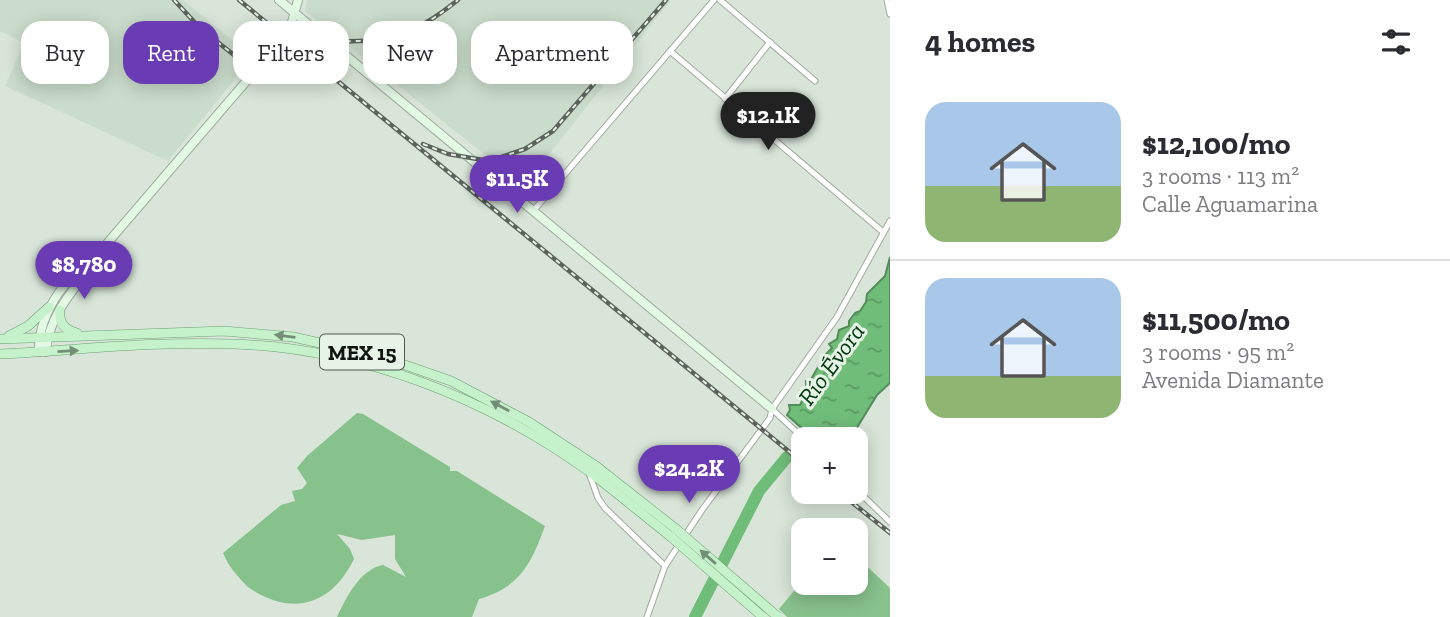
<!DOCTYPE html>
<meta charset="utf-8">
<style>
:root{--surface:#fff;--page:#f7f7f7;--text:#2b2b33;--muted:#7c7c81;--line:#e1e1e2;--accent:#6a3cb3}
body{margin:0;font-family:"Zilla Slab",serif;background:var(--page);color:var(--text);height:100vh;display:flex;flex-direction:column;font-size:26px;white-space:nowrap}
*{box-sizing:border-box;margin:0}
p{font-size:23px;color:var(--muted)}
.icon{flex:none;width:38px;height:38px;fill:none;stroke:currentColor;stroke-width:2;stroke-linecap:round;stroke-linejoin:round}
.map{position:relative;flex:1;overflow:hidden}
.panel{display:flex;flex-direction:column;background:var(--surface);width:560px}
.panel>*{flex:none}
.guide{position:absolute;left:21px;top:21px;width:665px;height:63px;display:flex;gap:14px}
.controls{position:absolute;left:791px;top:427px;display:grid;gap:14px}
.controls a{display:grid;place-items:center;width:77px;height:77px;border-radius:14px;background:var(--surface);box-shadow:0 4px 18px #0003;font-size:35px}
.price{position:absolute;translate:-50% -60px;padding:0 16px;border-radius:24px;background:var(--accent);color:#fff;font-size:23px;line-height:46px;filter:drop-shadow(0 2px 4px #0008)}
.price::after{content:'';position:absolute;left:50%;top:42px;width:21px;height:16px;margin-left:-10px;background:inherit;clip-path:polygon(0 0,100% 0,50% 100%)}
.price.active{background:#222;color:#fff}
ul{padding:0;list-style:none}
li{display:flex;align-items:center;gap:21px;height:175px;padding:0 35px}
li+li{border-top:2px solid var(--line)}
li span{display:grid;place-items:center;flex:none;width:196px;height:140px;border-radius:21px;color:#555}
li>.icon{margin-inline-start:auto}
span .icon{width:84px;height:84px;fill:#fffc;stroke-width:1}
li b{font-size:30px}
h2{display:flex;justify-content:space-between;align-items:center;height:84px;padding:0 35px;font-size:30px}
.pill{padding:0 24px;border-radius:21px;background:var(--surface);box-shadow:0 4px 18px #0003;font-size:24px;line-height:63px}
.pill.active{background:var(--accent);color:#fff}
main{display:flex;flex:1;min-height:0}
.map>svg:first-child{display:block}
</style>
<main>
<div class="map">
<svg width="890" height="617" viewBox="0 0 890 617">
<defs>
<pattern id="water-ripples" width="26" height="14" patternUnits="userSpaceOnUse" patternTransform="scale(1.75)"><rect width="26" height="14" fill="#70bd79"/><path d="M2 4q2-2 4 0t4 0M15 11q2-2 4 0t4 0" fill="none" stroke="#5b9962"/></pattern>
</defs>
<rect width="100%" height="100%" fill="#d9e5d9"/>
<g fill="#cadccb">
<path d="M 0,0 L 183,0 L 253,57 L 168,161 L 5,86 L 24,43 L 0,31 Z"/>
<path d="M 307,0 L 671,0 L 524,186 L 305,11 Z"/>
</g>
<g fill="#87c18c">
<path d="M 357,413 L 363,414 L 450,467 L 450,471 L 457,471 L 545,526 C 531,564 520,587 479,599 L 472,617 L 337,617 C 346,598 360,569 383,565 L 406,577 L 395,559 L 395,535 L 362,540 L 337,534 L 350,549 L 354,559 C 331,606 291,617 248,587 C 237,576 229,567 223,553 L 281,505 L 295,501 L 292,491 L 302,489 L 307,483 L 297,468 L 307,456 Z"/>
<path d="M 856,556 L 890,588 L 890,617 L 787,617 L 779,609 L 803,580 L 803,583 L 856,583 Z"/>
</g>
<path fill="url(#water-ripples)" stroke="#548b5a" stroke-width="2" d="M 890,257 L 890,383 L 877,395 L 850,439 L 814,439 L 787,415 L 790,410 L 789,405 L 800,405 L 804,397 L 800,391 L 806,388 L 806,381 L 810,381 L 825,355 L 832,348 L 829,344 L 837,339 L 839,330 L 849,326 L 849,321 L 855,313 L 860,311 L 866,302 L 867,294 L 885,276 Z"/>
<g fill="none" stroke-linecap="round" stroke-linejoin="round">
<path stroke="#70bd79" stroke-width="12" d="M 695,617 L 759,491 L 787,457"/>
<g stroke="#9fab9f" stroke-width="7">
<g id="street">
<path d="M 720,0 L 815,81"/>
<path d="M 887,0 L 890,14"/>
<path d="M 670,51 L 883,232"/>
<path d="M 725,99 L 770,42"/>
<path d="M 534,210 L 714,0"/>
<path d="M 772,409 L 804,439"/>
<path d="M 589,473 L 598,498 L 605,508 L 665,566"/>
<path d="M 856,489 L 890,522"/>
<path d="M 647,617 L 665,566 L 702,510 L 770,418 L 772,409 L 837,317 L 890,221"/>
</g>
</g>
<g stroke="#9fab9f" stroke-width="10">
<g id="secondary">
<path d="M 279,0 L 772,409"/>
<path d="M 39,352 C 38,309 71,272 104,247 L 279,43 L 292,22 L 298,0"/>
<path d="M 46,352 C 48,314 78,285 99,256"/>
</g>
</g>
<g stroke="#6ea072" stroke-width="10">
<g id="primary">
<path d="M 60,310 C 58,323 65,330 77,333"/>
<path d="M 9,336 L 28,326 L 49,307"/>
<path d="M 0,339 L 224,331 L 293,337 L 382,357 L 451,381 L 529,422 L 596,466 L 676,529"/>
<path d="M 0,354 C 77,350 155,341 233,344 C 359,348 485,397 587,470 C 615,491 642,514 670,536"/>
</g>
</g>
<use href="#street" stroke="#fff" stroke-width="5"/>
<use href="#secondary" stroke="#e2f9e4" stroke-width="8"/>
<use href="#primary" stroke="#c5f2ca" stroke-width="9"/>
<g stroke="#5c635c" stroke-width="4.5">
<g id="rail">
<path d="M 174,0 L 200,28 L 244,63"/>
<path d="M 239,0 L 803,463"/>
<path d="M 278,26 C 312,45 376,46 412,30 C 429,22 443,12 458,0"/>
<path d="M 423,144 L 448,154 L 489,161 L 525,149 L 553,131 L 666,0"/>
<path d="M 839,492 L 890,533"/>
</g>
</g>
<use href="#rail" stroke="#e6f3e6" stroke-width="2" stroke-dasharray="5" stroke-linecap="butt"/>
<g stroke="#6ea072" stroke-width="10" stroke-linecap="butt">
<g id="primary-bridge">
<path d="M 676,529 L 778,617"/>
<path d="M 670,536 L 763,617"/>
</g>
</g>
<use href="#primary-bridge" stroke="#c5f2ca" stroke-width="9"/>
</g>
<defs><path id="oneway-solid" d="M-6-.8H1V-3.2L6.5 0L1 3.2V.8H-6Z" transform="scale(1.75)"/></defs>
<g fill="#748f77">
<use href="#oneway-solid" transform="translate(285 336) rotate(-173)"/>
<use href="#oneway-solid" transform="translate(68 351) rotate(-3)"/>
<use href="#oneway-solid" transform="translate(500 406) rotate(-152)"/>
<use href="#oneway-solid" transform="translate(708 557) rotate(-139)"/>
</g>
<g text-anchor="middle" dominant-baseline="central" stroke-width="6" stroke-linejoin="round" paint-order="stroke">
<rect fill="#e6f3e6" stroke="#525852" stroke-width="2" x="320" y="334.5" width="84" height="35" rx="5"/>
<g font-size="21" font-weight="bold" fill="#121612">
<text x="362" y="352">MEX 15</text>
</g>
<g font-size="24" font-style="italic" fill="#00390d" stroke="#e6f3e6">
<text transform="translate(831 364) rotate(-54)">Río Évora</text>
</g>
</g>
</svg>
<div class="controls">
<a>+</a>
<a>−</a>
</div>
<b class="price active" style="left:768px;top:152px">$12.1K</b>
<b class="price" style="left:517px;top:215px">$11.5K</b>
<b class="price" style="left:84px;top:301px">$8,780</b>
<b class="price" style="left:689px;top:505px">$24.2K</b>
<div class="guide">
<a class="pill">Buy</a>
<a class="pill active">Rent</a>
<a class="pill">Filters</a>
<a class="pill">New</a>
<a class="pill">Apartment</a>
</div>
</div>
<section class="panel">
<h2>4 homes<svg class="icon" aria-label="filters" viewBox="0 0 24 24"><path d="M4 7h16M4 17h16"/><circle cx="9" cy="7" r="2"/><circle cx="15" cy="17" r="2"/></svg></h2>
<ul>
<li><span style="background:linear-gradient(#a9c7e8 60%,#8fb573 0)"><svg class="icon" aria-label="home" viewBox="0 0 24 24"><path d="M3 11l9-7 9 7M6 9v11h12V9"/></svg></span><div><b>$12,100/mo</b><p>3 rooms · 113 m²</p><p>Calle Aguamarina</p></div></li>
<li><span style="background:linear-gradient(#a9c7e8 70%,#8fb573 0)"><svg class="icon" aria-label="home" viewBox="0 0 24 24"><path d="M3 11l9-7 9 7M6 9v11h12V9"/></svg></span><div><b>$11,500/mo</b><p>3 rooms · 95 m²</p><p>Avenida Diamante</p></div></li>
</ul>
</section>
</main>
